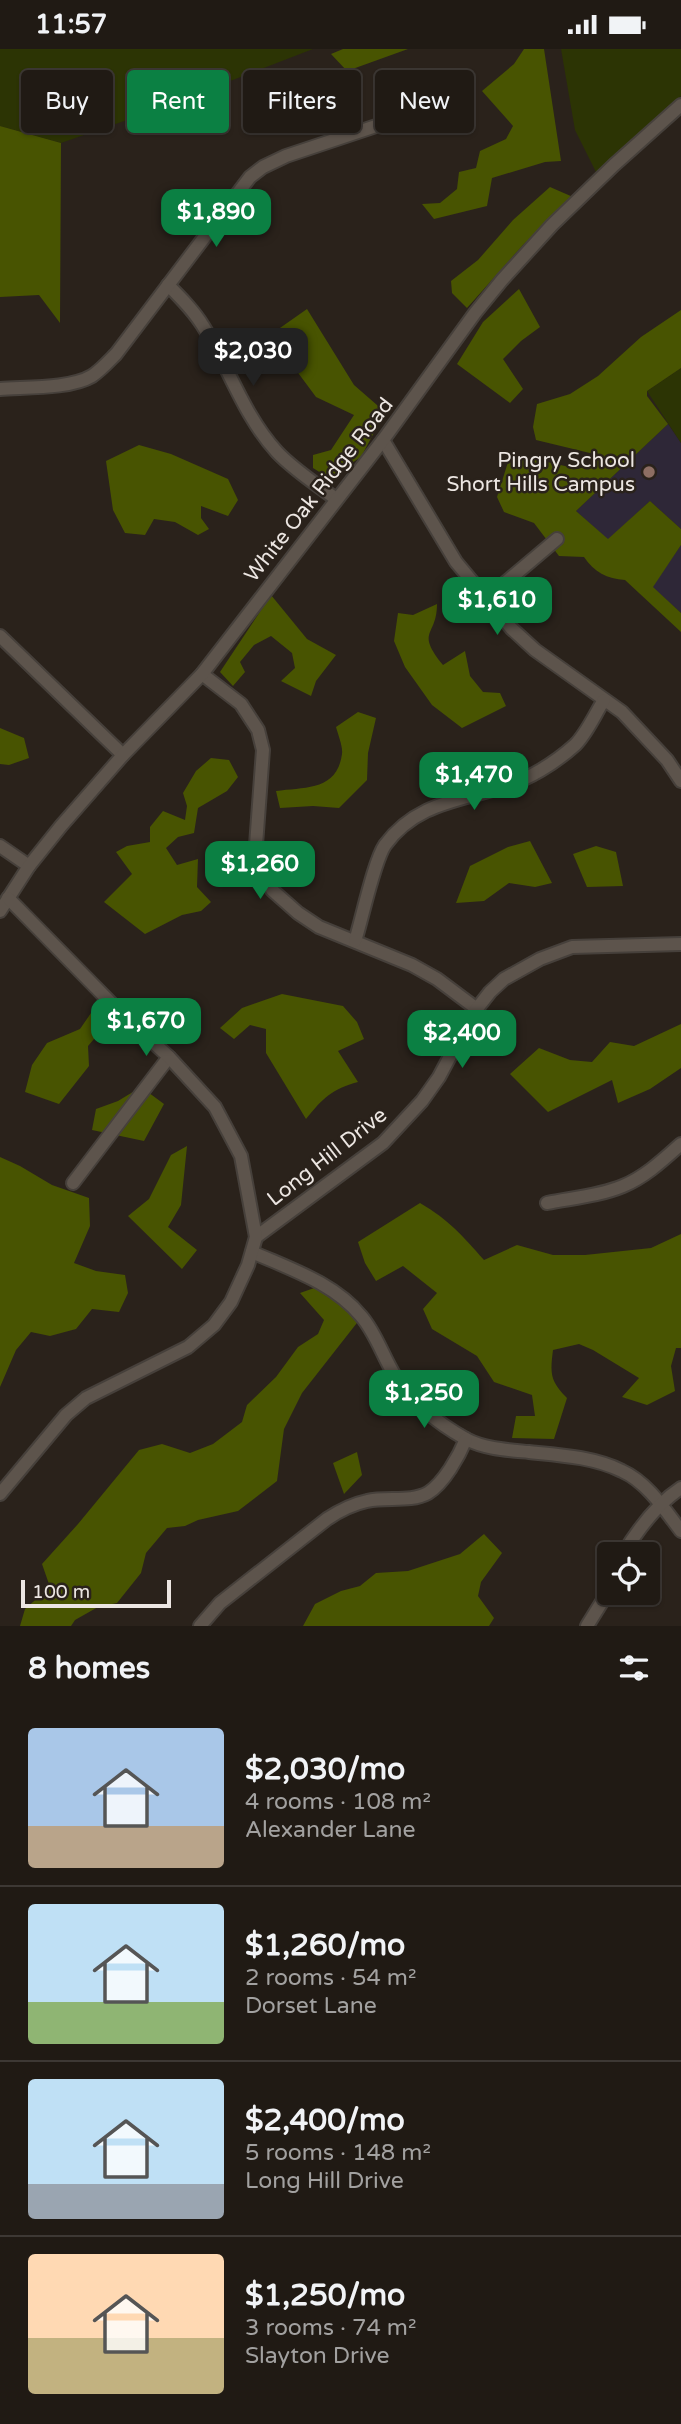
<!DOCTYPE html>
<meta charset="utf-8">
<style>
:root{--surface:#201a14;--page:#28231d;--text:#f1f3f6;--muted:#a2a1a0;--line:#3d3834;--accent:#0b8043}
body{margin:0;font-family:"Varela Round",sans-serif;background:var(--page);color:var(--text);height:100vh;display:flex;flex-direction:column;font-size:26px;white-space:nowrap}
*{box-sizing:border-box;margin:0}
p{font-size:23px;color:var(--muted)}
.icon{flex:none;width:38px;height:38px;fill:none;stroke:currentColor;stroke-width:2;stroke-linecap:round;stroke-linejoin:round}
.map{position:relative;height:1577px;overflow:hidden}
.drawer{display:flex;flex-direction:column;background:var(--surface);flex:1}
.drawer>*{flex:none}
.guide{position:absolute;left:21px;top:21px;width:640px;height:63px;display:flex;gap:14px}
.tools{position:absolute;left:597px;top:1493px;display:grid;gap:14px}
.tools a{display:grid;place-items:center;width:63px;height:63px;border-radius:7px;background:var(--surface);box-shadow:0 2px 5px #0004,0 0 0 2px var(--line);font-size:35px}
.scale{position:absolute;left:21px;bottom:18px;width:150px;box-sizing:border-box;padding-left:7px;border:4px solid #ece6e2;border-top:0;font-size:19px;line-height:24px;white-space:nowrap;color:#ece6e2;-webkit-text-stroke:5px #2a221b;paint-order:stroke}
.price{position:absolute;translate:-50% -60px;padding:0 16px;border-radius:14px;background:var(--accent);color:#fff;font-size:23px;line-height:46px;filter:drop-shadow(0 2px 4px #0008)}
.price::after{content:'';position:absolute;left:50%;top:42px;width:21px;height:16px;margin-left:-10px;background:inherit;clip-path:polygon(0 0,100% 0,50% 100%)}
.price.on{background:#222;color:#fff}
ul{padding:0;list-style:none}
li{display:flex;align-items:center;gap:21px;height:175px;padding:0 28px}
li+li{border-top:2px solid var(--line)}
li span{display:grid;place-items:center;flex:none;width:196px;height:140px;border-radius:7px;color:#555}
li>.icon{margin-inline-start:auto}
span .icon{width:84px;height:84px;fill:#fffc;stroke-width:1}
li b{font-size:30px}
h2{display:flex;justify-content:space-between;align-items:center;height:84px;padding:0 28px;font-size:30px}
.pill{padding:0 24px;border-radius:7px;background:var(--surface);box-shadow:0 2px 5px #0004,0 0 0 2px var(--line);font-size:24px;line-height:63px}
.pill.on{background:var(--accent);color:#fff}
.status{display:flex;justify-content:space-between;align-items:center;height:49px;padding:0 35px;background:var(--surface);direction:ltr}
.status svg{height:19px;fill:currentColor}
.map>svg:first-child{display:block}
</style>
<div class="status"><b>11:57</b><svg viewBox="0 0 49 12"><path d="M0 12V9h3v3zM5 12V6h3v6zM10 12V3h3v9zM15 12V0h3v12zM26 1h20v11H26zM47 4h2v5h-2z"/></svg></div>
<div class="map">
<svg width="681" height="1577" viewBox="0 0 681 1577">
<rect width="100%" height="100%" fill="#2a221b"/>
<g fill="#2e2737">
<path d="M 668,375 L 681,394 L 681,480 L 650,452 L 608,491 L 576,462 Z"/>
<path d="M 681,496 L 681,564 L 652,538 Z"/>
</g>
<g fill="#2c3404">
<path d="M 0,0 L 313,0 L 153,62 L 61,94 L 0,77 Z"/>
<path d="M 561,0 L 681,0 L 681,47 L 596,123 L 575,81 Z"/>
<path d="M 681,319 L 681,394 L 647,342 Z"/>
</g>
<g fill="#485401">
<path d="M 343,0 L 408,0 L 347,22 L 331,5 Z"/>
<path d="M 524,0 L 544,0 L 561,112 L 545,113 L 492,129 L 487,157 L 434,170 L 422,155 L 440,154 L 457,140 L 459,123 L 476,119 L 480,102 L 506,90 L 513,77 L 482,42 L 514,15 Z"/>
<path d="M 0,77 L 61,94 L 60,274 L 39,246 L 0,248 Z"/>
<path d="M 550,138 L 573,148 L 523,196 L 467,259 L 452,244 L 451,232 L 478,211 L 513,171 Z"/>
<path d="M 519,240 L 540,278 L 521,292 L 503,310 L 523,340 L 510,354 L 457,315 L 483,273 Z"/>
<path d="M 307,260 L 354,336 L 385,363 L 361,408 L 329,429 L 313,419 L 313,406 L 331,401 L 354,366 L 316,348 L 270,286 Z"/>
<path d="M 681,261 L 681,319 L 647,342 L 647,347 L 668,375 L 576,462 L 608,490 L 650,452 L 681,480 L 681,496 L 653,538 L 681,564 L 681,583 L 625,531 C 607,530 594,523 584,508 L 559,507 L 534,474 L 504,463 L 497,448 L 509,410 L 534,410 L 578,420 L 597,414 L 594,405 L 536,391 L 533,378 L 537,355 L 570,345 L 598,327 L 641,288 Z"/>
<path d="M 139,396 L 171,405 L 228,430 L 238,451 L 228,467 L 201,457 L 201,469 L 209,480 L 198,486 L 175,473 L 154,470 L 145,486 L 125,484 L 113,461 L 106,412 Z"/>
<path d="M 271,546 L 307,590 L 336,606 L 316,632 L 311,647 L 281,632 L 295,619 L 292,604 L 271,587 L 254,596 L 240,613 L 245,623 L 233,637 L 220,623 Z"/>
<path d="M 437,555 C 437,588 415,581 443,616 L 465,602 L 470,627 L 483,643 L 500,644 L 506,657 L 462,679 L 432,656 L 405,618 L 394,592 L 398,564 L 413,566 Z"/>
<path d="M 358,663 L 376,669 L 368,704 L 367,731 L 339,759 L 313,757 L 280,759 L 276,742 C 305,738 337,742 342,705 C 343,697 338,686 336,678 Z"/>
<path d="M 0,679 L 24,689 L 29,709 L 9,716 L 0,715 Z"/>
<path d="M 211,709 L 229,711 L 238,728 L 227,742 L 198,759 L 194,784 L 178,788 L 166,799 L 177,816 L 198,810 L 197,838 L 211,853 L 201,862 L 182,866 L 145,885 L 104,853 L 132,825 L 116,803 L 127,797 L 150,793 L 150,778 L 163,762 L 185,771 L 187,757 L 183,744 L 196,722 Z"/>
<path d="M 530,792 L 552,834 L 535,838 L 509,834 L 484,852 L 456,854 L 470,817 L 508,798 Z"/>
<path d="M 596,797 L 616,803 L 623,837 L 587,838 L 573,805 Z"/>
<path d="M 282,945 L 343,957 L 357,973 L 364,990 L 338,1002 L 358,1033 C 332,1040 323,1049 306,1070 L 266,1004 L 266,980 L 250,976 L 234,990 L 220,979 L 242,959 Z"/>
<path d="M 100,951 L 112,969 L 88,997 L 89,1017 L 59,1055 L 25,1043 L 32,1016 L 47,994 L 80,980 Z"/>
<path d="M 681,975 L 681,1019 L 650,1040 L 618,1054 L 612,1031 L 548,1063 L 510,1025 L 539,999 L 570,1011 L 592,1013 L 610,993 L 634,997 Z"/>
<path d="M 141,1038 L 164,1055 L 144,1092 L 92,1081 L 96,1060 L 118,1052 Z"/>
<path d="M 187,1097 L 181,1156 L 168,1178 L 197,1201 L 182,1220 L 128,1167 L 149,1150 L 171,1106 Z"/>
<path d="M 0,1108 L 20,1117 L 52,1136 L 89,1149 L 90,1177 L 74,1214 L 96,1222 L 125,1226 L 128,1244 L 119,1263 L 92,1260 L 76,1280 L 50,1287 L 31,1283 L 16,1301 L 0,1338 Z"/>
<path d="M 420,1154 C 449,1171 462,1186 484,1211 L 517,1196 L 553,1206 L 585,1206 L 651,1199 L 681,1185 L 681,1299 L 676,1299 L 671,1317 L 675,1342 L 647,1356 L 622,1348 L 639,1329 L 593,1301 L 579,1295 L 553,1301 C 550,1325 550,1332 567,1349 L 554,1390 L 512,1389 L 516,1367 L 535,1367 L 532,1346 L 494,1333 L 477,1307 L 432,1280 L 423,1260 L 437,1244 L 403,1217 L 376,1232 L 365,1214 L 358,1193 Z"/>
<path d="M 317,1238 L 360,1270 L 302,1344 L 284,1380 L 277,1432 L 238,1462 L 198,1471 L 185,1477 L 167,1479 L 146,1504 L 141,1524 L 117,1554 L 98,1558 L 75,1571 L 71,1577 L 20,1577 L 25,1560 L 50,1538 L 42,1515 L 78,1475 L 139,1401 L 162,1395 L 190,1404 L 213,1395 L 242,1373 L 247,1356 L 276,1328 L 298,1298 L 318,1285 L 324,1271 L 300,1244 Z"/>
<path d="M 357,1403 L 362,1426 L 344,1445 L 333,1414 Z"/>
<path d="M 484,1485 L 502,1504 L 481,1533 L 478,1547 L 494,1569 L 489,1577 L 303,1577 L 315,1555 L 341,1542 L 360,1537 L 376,1524 L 408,1522 L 460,1505 Z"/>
</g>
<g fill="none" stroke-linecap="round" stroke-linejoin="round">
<g stroke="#46403b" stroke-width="16">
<g id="minor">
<path d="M 168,236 C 181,249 194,262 203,277 C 229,318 243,366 277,403 C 294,421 316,435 336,450"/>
<path d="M 0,340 C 25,338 70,340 92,327 C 101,321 109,312 116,305 L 250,128 L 263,118 L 286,107 L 451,52"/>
<path d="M 383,391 L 456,513 L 511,579 L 535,601 L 622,663 L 667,711 L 681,732"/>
<path d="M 486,550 L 557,490"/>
<path d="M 0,587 L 123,706"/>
<path d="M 202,625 L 241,655 L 258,681 L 263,701 L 256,796 L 272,841 L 298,864 L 319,878 L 412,916 L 437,930 L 477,960"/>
<path d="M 0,797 L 29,817"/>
<path d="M 0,862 L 29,817 L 61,777 L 123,706 L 202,625 L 383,391 L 475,264 L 502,231 L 552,176 L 614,116 L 681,56"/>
<path d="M 355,892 C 362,870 374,812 385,796 C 415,755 457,752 502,738 C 528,731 555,714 575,696 C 587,684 595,665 604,651"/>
<path d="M 73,1134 L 169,1008"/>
<path d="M 547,1154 C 572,1149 599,1147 623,1137 C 645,1128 663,1111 681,1095"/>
<path d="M 256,1188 L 383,1094 L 422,1052 L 439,1028 L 472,966 L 490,943 L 504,930 L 540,910 L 572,898 L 681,895"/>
<path d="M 252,1203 C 290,1220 334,1234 361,1267 C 376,1284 383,1308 395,1327 C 412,1353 439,1375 466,1390 C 485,1400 508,1401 529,1403 C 559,1406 594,1408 622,1422 C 647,1433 665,1461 681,1482"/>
<path d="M 0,1445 L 66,1366 L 86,1349 L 188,1298 L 214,1276 L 231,1253 L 248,1216 L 256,1188 L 241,1107 L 215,1058 L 169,1008 L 115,958 L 8,849"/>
<path d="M 623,1505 C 637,1482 658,1454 681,1439"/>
<path d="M 200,1577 L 220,1554 L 327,1470 C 339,1462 353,1455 367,1452 C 386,1447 410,1454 428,1444 C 444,1434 459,1407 466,1390"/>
<path d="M 587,1577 L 605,1548 L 609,1537"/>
</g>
</g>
<use href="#minor" stroke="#5d544c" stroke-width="12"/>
</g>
<circle fill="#8d6e63" stroke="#2a221b" stroke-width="2.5" cx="649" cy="423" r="7"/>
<g text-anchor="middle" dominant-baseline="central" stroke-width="5" stroke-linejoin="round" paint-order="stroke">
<g font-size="21" fill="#ece6e2" stroke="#2a221b" text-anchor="end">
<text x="635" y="411">Pingry School<tspan x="635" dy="24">Short Hills Campus</tspan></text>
</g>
<g font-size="21" fill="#ece6e2" stroke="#2a221b">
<text transform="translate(319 441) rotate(-52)">White Oak Ridge Road</text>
<text transform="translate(327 1108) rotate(-38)">Long Hill Drive</text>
</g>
</g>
</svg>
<div class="tools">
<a><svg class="icon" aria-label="locate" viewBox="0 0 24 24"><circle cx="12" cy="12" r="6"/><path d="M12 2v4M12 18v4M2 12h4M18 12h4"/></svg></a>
</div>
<div class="scale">100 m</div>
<b class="price" style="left:216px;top:200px">$1,890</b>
<b class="price on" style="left:253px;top:339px">$2,030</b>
<b class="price" style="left:497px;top:588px">$1,610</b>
<b class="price" style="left:474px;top:763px">$1,470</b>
<b class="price" style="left:260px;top:852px">$1,260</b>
<b class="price" style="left:146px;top:1009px">$1,670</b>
<b class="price" style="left:462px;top:1021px">$2,400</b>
<b class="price" style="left:424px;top:1381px">$1,250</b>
<div class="guide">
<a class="pill">Buy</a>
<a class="pill on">Rent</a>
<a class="pill">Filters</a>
<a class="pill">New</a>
</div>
</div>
<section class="drawer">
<h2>8 homes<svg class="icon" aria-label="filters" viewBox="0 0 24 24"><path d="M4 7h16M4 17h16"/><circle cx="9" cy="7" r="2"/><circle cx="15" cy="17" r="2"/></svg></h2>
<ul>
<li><span style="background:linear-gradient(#a9c7e8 70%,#b9a48a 0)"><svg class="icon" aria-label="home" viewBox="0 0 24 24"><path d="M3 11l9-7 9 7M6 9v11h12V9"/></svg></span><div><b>$2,030/mo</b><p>4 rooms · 108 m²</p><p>Alexander Lane</p></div></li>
<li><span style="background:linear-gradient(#bfe0f5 70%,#8fb573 0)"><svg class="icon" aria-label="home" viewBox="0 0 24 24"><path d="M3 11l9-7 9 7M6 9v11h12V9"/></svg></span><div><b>$1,260/mo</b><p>2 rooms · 54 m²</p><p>Dorset Lane</p></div></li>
<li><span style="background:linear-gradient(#bfe0f5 75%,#9aa5b1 0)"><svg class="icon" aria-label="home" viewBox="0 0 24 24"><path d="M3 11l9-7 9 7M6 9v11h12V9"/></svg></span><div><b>$2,400/mo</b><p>5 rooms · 148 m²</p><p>Long Hill Drive</p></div></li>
<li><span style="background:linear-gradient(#ffd9b3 60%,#c2b280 0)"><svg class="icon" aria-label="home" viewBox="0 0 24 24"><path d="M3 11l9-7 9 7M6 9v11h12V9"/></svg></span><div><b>$1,250/mo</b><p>3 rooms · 74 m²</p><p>Slayton Drive</p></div></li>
</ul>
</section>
